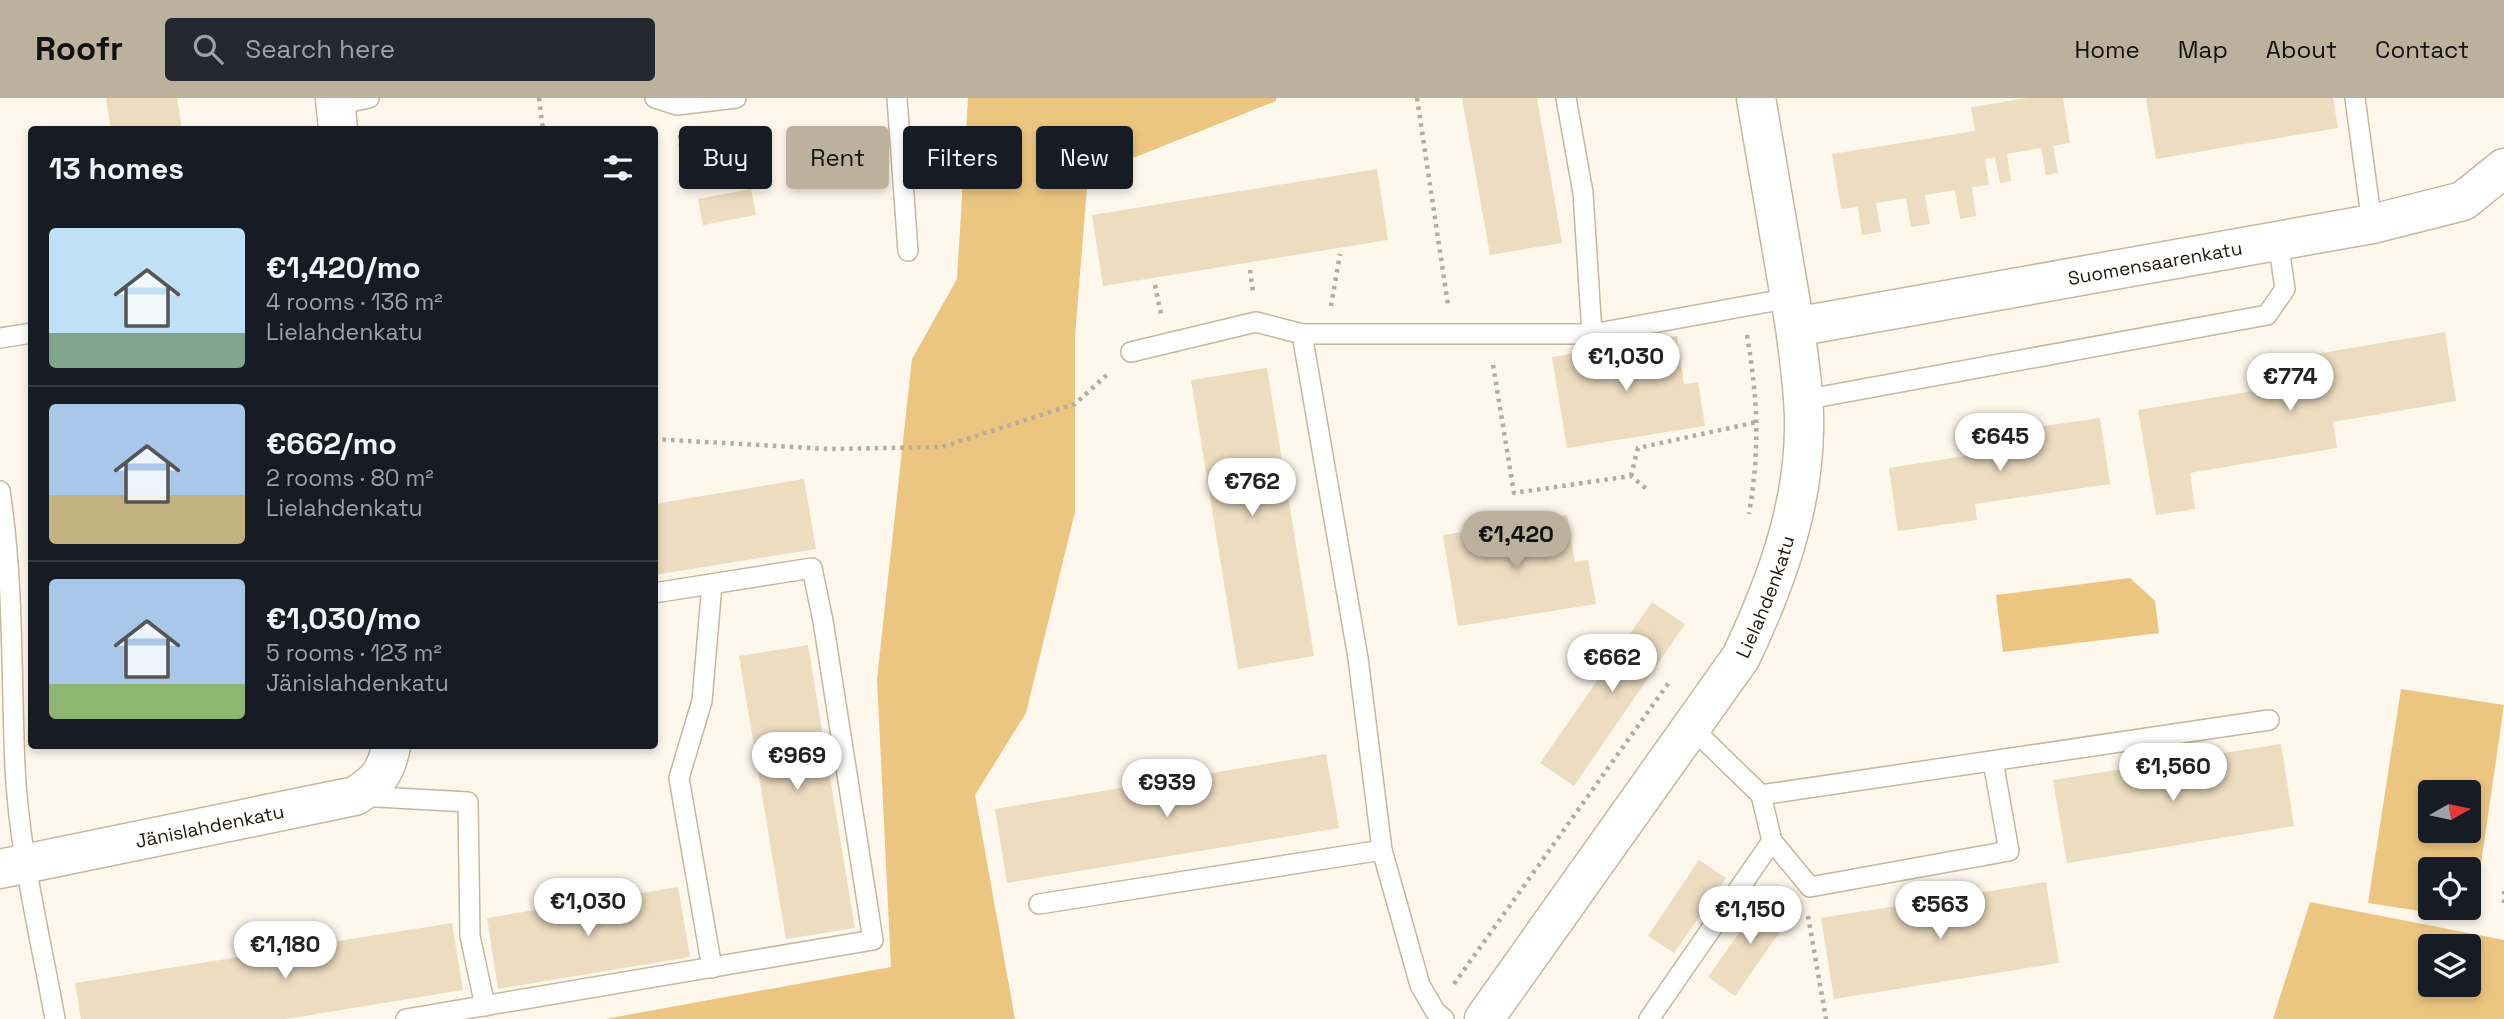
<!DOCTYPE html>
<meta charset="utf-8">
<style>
:root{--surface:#171b24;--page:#242831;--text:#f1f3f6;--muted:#9ea1a6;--line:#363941;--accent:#bbb19d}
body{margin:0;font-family:"Space Grotesk",sans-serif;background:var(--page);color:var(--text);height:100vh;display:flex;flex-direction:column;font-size:26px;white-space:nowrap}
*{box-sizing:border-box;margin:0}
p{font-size:23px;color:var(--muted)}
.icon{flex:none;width:38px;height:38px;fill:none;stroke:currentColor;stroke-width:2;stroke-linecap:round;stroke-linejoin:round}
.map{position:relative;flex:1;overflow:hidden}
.sheet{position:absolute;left:28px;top:28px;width:630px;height:623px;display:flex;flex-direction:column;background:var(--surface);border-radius:7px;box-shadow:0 4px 10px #0003}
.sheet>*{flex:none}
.guide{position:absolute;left:679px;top:28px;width:665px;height:63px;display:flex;gap:14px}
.needle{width:46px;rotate:81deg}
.controls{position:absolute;left:2418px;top:682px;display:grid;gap:14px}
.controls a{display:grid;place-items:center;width:63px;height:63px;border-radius:7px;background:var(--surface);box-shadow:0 4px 10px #0003;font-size:35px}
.price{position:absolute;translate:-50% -60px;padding:0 16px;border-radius:24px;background:#fff;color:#222;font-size:23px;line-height:46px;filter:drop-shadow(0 2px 4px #0008)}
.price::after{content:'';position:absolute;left:50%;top:42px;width:21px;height:16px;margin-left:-10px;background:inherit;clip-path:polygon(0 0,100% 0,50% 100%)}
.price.selected{background:var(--accent);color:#111}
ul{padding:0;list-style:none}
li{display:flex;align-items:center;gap:21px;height:175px;padding:0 21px}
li+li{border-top:2px solid var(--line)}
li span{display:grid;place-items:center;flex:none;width:196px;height:140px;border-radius:7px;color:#555}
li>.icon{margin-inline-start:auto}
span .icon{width:84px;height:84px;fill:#fffc;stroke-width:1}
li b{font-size:30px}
h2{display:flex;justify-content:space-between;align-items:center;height:84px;padding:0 21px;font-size:30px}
.pill{padding:0 24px;border-radius:7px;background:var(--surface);box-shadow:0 4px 10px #0003;font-size:24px;line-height:63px}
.pill.selected{background:var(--accent);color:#111}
header{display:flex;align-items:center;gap:42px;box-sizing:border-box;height:98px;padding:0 35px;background:var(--accent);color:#111}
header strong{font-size:33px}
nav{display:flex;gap:38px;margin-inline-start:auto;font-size:24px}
.search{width:490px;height:63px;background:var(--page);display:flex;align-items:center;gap:18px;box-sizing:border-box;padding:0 24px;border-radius:7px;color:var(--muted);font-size:26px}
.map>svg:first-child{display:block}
</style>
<header>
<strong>Roofr</strong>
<div class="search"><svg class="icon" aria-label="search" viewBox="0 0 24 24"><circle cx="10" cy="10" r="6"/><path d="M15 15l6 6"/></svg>Search here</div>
<nav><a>Home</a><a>Map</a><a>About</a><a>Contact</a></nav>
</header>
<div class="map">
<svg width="2504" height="921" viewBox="0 0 2504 921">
<rect width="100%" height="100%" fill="#fef8ec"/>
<g fill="#ecc580" fill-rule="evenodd">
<path d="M 968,0 L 1276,0 L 1276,3 L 1088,78 L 1075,238 L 1075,414 L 1026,615 L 975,697 L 1015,921 L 605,921 L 891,869 L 877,581 L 912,261 L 957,181 Z"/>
<path d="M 2130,480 L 2155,503 L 2159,535 L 2003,554 L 1996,497 Z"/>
<path d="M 2401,591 L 2504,607 L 2473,821 L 2368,805 ZM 2431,695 L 2469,695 L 2469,733 L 2431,733 ZM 2431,772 L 2469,772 L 2469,810 L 2431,810 Z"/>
<path d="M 2310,804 L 2504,842 L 2504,921 L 2273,921 ZM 2431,849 L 2469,849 L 2469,887 L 2431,887 Z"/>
</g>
<g fill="#ecdcc0">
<path d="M 106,0 L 177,0 L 182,32 L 111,32 Z"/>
<path d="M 1462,0 L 1537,0 L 1562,145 L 1490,157 Z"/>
<path d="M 2028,0 L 2063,0 L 2070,45 L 2053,48 L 2058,75 L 2046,77 L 2041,50 L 2007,56 L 2011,83 L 2000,85 L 1995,59 L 1985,61 L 1989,87 L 1972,89 L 1976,118 L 1960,121 L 1955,92 L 1925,97 L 1930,126 L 1911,129 L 1906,100 L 1876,105 L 1881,134 L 1862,137 L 1858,109 L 1841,111 L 1832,56 L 1975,33 L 1971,9 Z"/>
<path d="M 2146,0 L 2333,0 L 2338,30 L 2156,61 Z"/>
<path d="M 1377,71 L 1388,142 L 1103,188 L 1092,117 Z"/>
<path d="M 751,91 L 756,117 L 703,127 L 698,101 Z"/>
<path d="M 2445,234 L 2456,303 L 2333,324 L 2337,350 L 2190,375 L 2195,411 L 2156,417 L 2138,312 L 2302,285 L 2298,259 Z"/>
<path d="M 1677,238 L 1684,286 L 1698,284 L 1705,328 L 1567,350 L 1552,259 Z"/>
<path d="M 1267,270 L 1314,558 L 1238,571 L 1191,282 Z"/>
<path d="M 2100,320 L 2110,386 L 1975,406 L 1977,422 L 1898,433 L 1889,370 L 1965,358 L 1962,340 Z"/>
<path d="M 804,381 L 816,451 L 654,477 L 654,406 Z"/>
<path d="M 1567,417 L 1575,464 L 1588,462 L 1596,506 L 1458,528 L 1443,437 Z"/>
<path d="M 1652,504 L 1685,526 L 1574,688 L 1540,665 Z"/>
<path d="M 808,547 L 855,830 L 786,841 L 739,558 Z"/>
<path d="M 2281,646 L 2294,728 L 2067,765 L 2053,682 Z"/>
<path d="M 1326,656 L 1339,730 L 1007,785 L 995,711 Z"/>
<path d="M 1699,762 L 1726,780 L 1674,855 L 1648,838 Z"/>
<path d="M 2046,784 L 2059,865 L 1834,901 L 1821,820 Z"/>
<path d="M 678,789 L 690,859 L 498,891 L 487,820 Z"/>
<path d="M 1764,799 L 1791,818 L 1735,898 L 1708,879 Z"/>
<path d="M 452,825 L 463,892 L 286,921 L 81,921 L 75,885 Z"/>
</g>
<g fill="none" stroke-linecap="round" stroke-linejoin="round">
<g stroke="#c7b79c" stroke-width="22">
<g id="lane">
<path d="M 655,0 L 677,7 L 736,0"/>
<path d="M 897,0 L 908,153"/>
<path d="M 1566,0 L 1583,95 L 1592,236"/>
<path d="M 2355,0 L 2372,126"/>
<path d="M 336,7 L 369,0"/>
<path d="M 1302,236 L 1592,236 L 1790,200"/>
<path d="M 0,240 L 32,235"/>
<path d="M 1131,254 L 1256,224 L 1302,236 L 1358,560 L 1382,752 L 1420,887 L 1435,913 L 1444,921"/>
<path d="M 1803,302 L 2267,217 L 2285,191 L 2278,143"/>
<path d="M 0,393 C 14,484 11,577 15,669 C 19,754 40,837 55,921"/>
<path d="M 1761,697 L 2269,622"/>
<path d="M 359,698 L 468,704 L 470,838 L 485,908"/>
<path d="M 1772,743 L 1810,789 L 2009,753 L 1993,663"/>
<path d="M 1039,806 L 1382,752"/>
<path d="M 712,870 L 679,680 L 702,603 L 712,486"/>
<path d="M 406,921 L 873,842 L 823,523 L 812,470 L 654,495"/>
<path d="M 1649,921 L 1772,743 L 1761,697 L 1691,629"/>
</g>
</g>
<g stroke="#c7b79c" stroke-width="41">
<g id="street">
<path d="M 335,0 L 338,32"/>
<path id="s1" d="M 1756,0 L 1795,229 L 2372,126 L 2463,103 L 2504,70"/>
<path id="s2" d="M 0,771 L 355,698 C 378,684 386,674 391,648"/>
</g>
</g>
<g stroke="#c7b79c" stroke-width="41">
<g id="secondary">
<path id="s3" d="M 1484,921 L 1741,559 C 1775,487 1803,412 1804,332 C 1805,298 1799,263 1795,229"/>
</g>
</g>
<g stroke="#b2aca1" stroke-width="4.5" stroke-dasharray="3.5 5" stroke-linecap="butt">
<path d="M 539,0 L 543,32"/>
<path d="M 1417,0 L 1448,207"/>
<path d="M 680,37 L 685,89"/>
<path d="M 1250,172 L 1253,195"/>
<path d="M 1155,187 L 1161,216"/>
<path d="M 1331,208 L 1340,156"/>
<path d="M 1747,237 C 1758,303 1760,350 1749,416"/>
<path d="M 1493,267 L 1514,395 L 1631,378 L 1649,393"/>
<path d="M 654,341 L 828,351 L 942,349 L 1075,306 L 1110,274"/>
<path d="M 1631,378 L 1638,350 L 1757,324"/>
<path d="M 2504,793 L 2504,807"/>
<path d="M 1808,818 L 1826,921"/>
<path d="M 1454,886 L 1670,583"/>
</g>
<use href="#lane" stroke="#fff" stroke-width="19"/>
<use href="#street" stroke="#fff" stroke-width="38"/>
<use href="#secondary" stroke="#fff" stroke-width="38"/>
</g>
<g text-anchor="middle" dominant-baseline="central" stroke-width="5" stroke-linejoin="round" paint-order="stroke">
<g font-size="19" fill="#1e180e" stroke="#fef8ec">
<text stroke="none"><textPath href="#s1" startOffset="598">Suomensaarenkatu</textPath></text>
<text stroke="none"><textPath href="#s3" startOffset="509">Lielahdenkatu</textPath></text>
<text stroke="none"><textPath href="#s2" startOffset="214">Jänislahdenkatu</textPath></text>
</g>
</g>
</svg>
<div class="controls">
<a><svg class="needle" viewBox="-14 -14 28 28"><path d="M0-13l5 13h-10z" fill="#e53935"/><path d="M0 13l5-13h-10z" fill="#9ea1a6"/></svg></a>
<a><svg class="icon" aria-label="locate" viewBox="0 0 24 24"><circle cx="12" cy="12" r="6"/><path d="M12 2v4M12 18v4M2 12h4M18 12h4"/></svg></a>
<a><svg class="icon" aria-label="layers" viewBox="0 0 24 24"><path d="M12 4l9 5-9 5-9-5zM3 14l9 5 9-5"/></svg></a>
</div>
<b class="price" style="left:1626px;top:295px">€1,030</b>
<b class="price" style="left:2290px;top:315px">€774</b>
<b class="price" style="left:2000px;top:375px">€645</b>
<b class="price" style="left:1252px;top:420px">€762</b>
<b class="price selected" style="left:1516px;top:473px">€1,420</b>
<b class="price" style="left:1612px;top:596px">€662</b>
<b class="price" style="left:797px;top:694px">€969</b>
<b class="price" style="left:2173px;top:705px">€1,560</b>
<b class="price" style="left:1167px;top:721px">€939</b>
<b class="price" style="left:588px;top:840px">€1,030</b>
<b class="price" style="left:1940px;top:843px">€563</b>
<b class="price" style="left:1750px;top:848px">€1,150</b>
<b class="price" style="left:285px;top:883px">€1,180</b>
<div class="guide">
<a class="pill">Buy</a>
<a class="pill selected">Rent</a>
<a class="pill">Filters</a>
<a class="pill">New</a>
</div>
<section class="sheet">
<h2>13 homes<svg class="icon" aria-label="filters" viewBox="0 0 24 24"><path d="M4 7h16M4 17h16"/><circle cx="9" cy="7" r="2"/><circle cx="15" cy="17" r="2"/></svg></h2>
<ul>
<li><span style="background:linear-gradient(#bfe0f5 75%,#7fa58c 0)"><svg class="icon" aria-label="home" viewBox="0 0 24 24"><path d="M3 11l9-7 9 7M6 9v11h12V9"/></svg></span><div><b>€1,420/mo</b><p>4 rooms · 136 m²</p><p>Lielahdenkatu</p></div></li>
<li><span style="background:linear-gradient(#a9c7e8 65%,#c2b280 0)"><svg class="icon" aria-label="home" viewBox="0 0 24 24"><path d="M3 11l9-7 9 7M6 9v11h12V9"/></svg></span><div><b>€662/mo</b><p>2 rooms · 80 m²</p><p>Lielahdenkatu</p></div></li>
<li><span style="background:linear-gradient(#a9c7e8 75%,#8fb573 0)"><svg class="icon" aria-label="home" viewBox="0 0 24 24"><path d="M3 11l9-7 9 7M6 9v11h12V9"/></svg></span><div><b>€1,030/mo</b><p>5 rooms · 123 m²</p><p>Jänislahdenkatu</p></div></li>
</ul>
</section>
</div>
